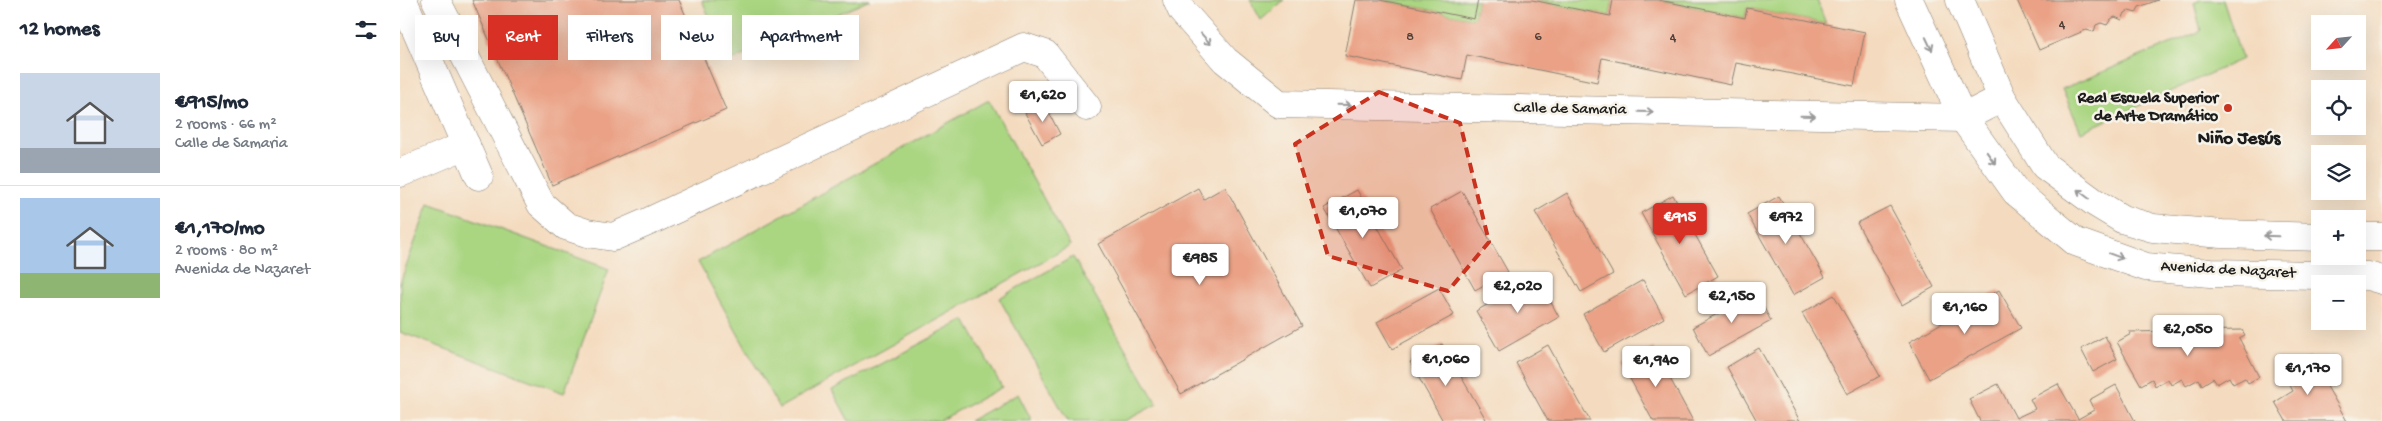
<!DOCTYPE html>
<meta charset="utf-8">
<style>
:root{--surface:#fff;--page:#f2f2f3;--text:#1f2937;--muted:#747a83;--line:#e0e1e3;--accent:#d93025}
body{margin:0;font-family:"Gochi Hand",sans-serif;background:var(--page);color:var(--text);height:100vh;display:flex;flex-direction:column;font-size:19px;white-space:nowrap}
*{box-sizing:border-box;margin:0}
p{font-size:16px;color:var(--muted)}
.icon{flex:none;width:28px;height:28px;fill:none;stroke:currentColor;stroke-width:2;stroke-linecap:round;stroke-linejoin:round}
.map{position:relative;flex:1;overflow:hidden}
.details{display:flex;flex-direction:column;background:var(--surface);width:400px}
.details>*{flex:none}
.guide{position:absolute;left:15px;top:15px;width:475px;height:45px;display:flex;gap:10px}
.needle{width:32px;rotate:243deg}
.fabs{position:absolute;left:1911px;top:15px;display:grid;gap:10px}
.fabs a{display:grid;place-items:center;width:55px;height:55px;border-radius:0px;background:var(--surface);box-shadow:0 5px 20px #0002;font-size:25px}
.price{position:absolute;translate:-50% -42px;padding:0 11px;border-radius:5px;background:#fff;color:#222;font-size:16px;line-height:32px;filter:drop-shadow(0 1px 2px #0008)}
.price::after{content:'';position:absolute;left:50%;top:30px;width:15px;height:11px;margin-left:-8px;background:inherit;clip-path:polygon(0 0,100% 0,50% 100%)}
.price.current{background:var(--accent);color:#fff}
ul{padding:0;list-style:none}
li{display:flex;align-items:center;gap:15px;height:125px;padding:0 20px}
li+li{border-top:1px solid var(--line)}
li span{display:grid;place-items:center;flex:none;width:140px;height:100px;border-radius:0px;color:#555}
li>.icon{margin-inline-start:auto}
span .icon{width:60px;height:60px;fill:#fffc;stroke-width:1}
li b{font-size:21px}
h2{display:flex;justify-content:space-between;align-items:center;height:60px;padding:0 20px;font-size:21px}
.pill{padding:0 18px;border-radius:0px;background:var(--surface);box-shadow:0 5px 20px #0002;font-size:18px;line-height:45px}
.pill.current{background:var(--accent);color:#fff}
main{display:flex;flex:1;min-height:0}
.map>svg:first-child{display:block}
</style>
<main>
<section class="details">
<h2>12 homes<svg class="icon" aria-label="filters" viewBox="0 0 24 24"><path d="M4 7h16M4 17h16"/><circle cx="9" cy="7" r="2"/><circle cx="15" cy="17" r="2"/></svg></h2>
<ul>
<li><span style="background:linear-gradient(#c9d6e8 75%,#9aa5b1 0)"><svg class="icon" aria-label="home" viewBox="0 0 24 24"><path d="M3 11l9-7 9 7M6 9v11h12V9"/></svg></span><div><b>€915/mo</b><p>2 rooms · 66 m²</p><p>Calle de Samaria</p></div></li>
<li><span style="background:linear-gradient(#a9c7e8 75%,#8fb573 0)"><svg class="icon" aria-label="home" viewBox="0 0 24 24"><path d="M3 11l9-7 9 7M6 9v11h12V9"/></svg></span><div><b>€1,170/mo</b><p>2 rooms · 80 m²</p><p>Avenida de Nazaret</p></div></li>
</ul>
</section>
<div class="map">
<svg width="1982" height="421" viewBox="0 0 1982 421">
<rect width="100%" height="100%" fill="#f7f3e8"/>
<filter id="ink" filterUnits="userSpaceOnUse"><feTurbulence type="fractalNoise" baseFrequency=".02" numOctaves="2"/><feDisplacementMap in="SourceGraphic" scale="10" xChannelSelector="R" yChannelSelector="G"/><feConvolveMatrix kernelMatrix="1 2 1 2 8 2 1 2 1" color-interpolation-filters="sRGB"/></filter>
<filter id="wash" filterUnits="userSpaceOnUse"><feTurbulence type="fractalNoise" baseFrequency=".0096" numOctaves="4" result="noise"/><feDisplacementMap in="SourceGraphic" scale="20" xChannelSelector="R" yChannelSelector="G"/><feGaussianBlur stdDeviation="1.12" result="paint"/><feColorMatrix in="noise" values="0 0 0 0 0 0 0 0 0 0 0 0 0 0 0 0 0 1.4 0 .05"/><feComposite in="paint" operator="in"/></filter>
<g filter="url(#wash)">
<rect width="100%" height="100%" fill="#f4dbbf"/>
<g fill="#aad682" stroke="#63794f">
<path d="M 302,0 L 470,0 L 328,62 Z"/>
<path d="M 850,0 L 884,0 L 861,20 Z"/>
<path d="M 980,0 L 1078,0 L 1074,19 Z"/>
<path d="M 1132,0 L 1213,0 L 1210,16 Z"/>
<path d="M 1259,0 L 1417,0 L 1426,24 L 1347,8 L 1345,18 Z"/>
<path d="M 1800,0 L 1823,0 L 1842,59 L 1681,132 L 1662,89 L 1801,31 L 1794,3 Z"/>
<path d="M 589,100 L 670,246 L 379,408 L 298,262 Z"/>
<path d="M 29,203 L 209,269 L 164,393 L 0,332 L 0,283 Z"/>
<path d="M 673,257 L 757,404 L 725,421 L 668,421 L 599,298 Z"/>
<path d="M 565,320 L 602,387 L 539,421 L 449,421 L 432,390 Z"/>
<path d="M 618,394 L 632,421 L 569,421 Z"/>
</g>
<g id="blocks">
<g fill="#eaa185">
<path d="M 72,0 L 279,0 L 326,110 L 152,185 Z"/>
<path d="M 956,0 L 980,0 L 1074,19 L 1078,0 L 1132,0 L 1210,16 L 1213,0 L 1259,0 L 1345,18 L 1347,8 L 1465,32 L 1454,86 L 1336,63 L 1331,85 L 1202,58 L 1197,82 L 1067,55 L 1062,80 L 945,56 Z"/>
<path d="M 1617,0 L 1758,0 L 1739,7 L 1736,13 L 1729,11 L 1725,13 L 1722,20 L 1715,17 L 1711,19 L 1707,25 L 1701,23 L 1696,25 L 1694,32 L 1686,30 L 1639,50 Z"/>
<path d="M 644,103 L 660,134 L 642,144 L 625,113 Z"/>
<path d="M 825,187 L 902,326 L 781,394 L 698,244 L 798,188 L 804,199 Z"/>
<path d="M 957,190 L 1002,270 L 970,288 L 924,208 Z"/>
<path d="M 1062,191 L 1108,272 L 1075,290 L 1030,209 Z"/>
<path d="M 1167,193 L 1213,274 L 1181,292 L 1135,212 Z"/>
<path d="M 1273,195 L 1318,276 L 1286,294 L 1241,213 Z"/>
<path d="M 1379,196 L 1425,277 L 1393,295 L 1347,214 Z"/>
<path d="M 1490,206 L 1534,287 L 1502,305 L 1457,223 Z"/>
<path d="M 1137,277 L 1159,317 L 1099,351 L 1076,311 Z"/>
<path d="M 1243,280 L 1264,318 L 1204,352 L 1183,314 Z"/>
<path d="M 1039,288 L 1054,315 L 992,349 L 977,322 Z"/>
<path d="M 1599,290 L 1621,328 L 1529,379 L 1509,342 Z"/>
<path d="M 1356,293 L 1371,321 L 1308,356 L 1293,327 Z"/>
<path d="M 1434,295 L 1480,376 L 1447,394 L 1402,313 Z"/>
<path d="M 1842,330 L 1845,335 L 1839,338 L 1859,377 L 1848,383 L 1845,378 L 1833,384 L 1829,377 L 1817,384 L 1813,378 L 1802,385 L 1799,379 L 1786,386 L 1782,379 L 1771,385 L 1768,379 L 1755,386 L 1752,379 L 1741,385 L 1717,342 L 1731,334 L 1729,332 Z"/>
<path d="M 1705,336 L 1717,359 L 1693,372 L 1681,349 Z"/>
<path d="M 1042,344 L 1087,421 L 1043,421 L 1010,362 Z"/>
<path d="M 1148,345 L 1190,421 L 1148,421 L 1116,363 Z"/>
<path d="M 1253,347 L 1293,421 L 1253,421 L 1222,364 Z"/>
<path d="M 1359,348 L 1400,421 L 1357,421 L 1327,367 Z"/>
<path d="M 1910,357 L 1947,421 L 1886,421 L 1875,402 L 1893,391 L 1883,373 Z"/>
<path d="M 1598,384 L 1616,418 L 1635,409 L 1630,399 L 1658,384 L 1678,419 L 1694,410 L 1689,400 L 1716,385 L 1735,421 L 1580,421 L 1569,399 Z"/>
</g>
</g>
</g>
<g filter="url(#ink)">
<use href="#blocks" fill-opacity="0" stroke="#887c6e" stroke-width="1"/>
<g fill="none" stroke-linecap="round" stroke-linejoin="round">
<g stroke="#887c6e" stroke-width="29">
<g id="minor">
<path d="M 3,0 L 79,176"/>
<path d="M 36,0 L 141,204 L 166,226 L 187,233 L 213,237 L 250,221 L 624,47 L 645,54 L 687,107"/>
<path d="M 777,0 L 782,11 L 825,60 L 879,104 L 1563,118 L 1602,98"/>
<path d="M 0,173 L 66,145"/>
</g>
</g>
<g stroke="#887c6e" stroke-width="29">
<g id="major">
<path d="M 1509,0 L 1563,118 L 1616,192 L 1676,242 L 1746,267 L 1810,273 L 1968,276 L 1982,280"/>
<path d="M 1560,0 L 1602,98 L 1645,166 L 1694,202 L 1722,219 L 1753,228 L 1822,234 L 1920,237"/>
<path d="M 1958,237 L 1982,237"/>
</g>
</g>
<use href="#minor" stroke="#fff" stroke-width="28"/>
<use href="#major" stroke="#fff" stroke-width="28"/>
</g>
<defs><path id="oneway-shaft" d="M-6 0H5M1.5-3L5.5 0L1.5 3" fill="none" stroke-width="1.6" stroke-linecap="round" stroke-linejoin="round" transform="scale(1.25)"/></defs>
<g stroke="#999">
<use href="#oneway-shaft" transform="translate(806 39) rotate(48)"/>
<use href="#oneway-shaft" transform="translate(1529 44) rotate(65)"/>
<use href="#oneway-shaft" transform="translate(944 105) rotate(1)"/>
<use href="#oneway-shaft" transform="translate(1246 112) rotate(1)"/>
<use href="#oneway-shaft" transform="translate(1408 116) rotate(1)"/>
<use href="#oneway-shaft" transform="translate(1591 158) rotate(55)"/>
<use href="#oneway-shaft" transform="translate(1683 194) rotate(-143)"/>
<use href="#oneway-shaft" transform="translate(1871 236) rotate(-178)"/>
<use href="#oneway-shaft" transform="translate(1716 256) rotate(20)"/>
</g>
</g>
<path fill="#c8321e" fill-opacity="0.2" stroke="#c8321e" stroke-width="4" stroke-dasharray="10 6" stroke-linejoin="round" d="M 979,92 L 1060,123 L 1089,242 L 1048,291 L 928,256 L 895,144 Z"/>
<circle fill="#c8321e" stroke="#f7f3e8" stroke-width="2" cx="1828" cy="108" r="5"/>
<g text-anchor="middle" dominant-baseline="central" stroke-width="5" stroke-linejoin="round" paint-order="stroke">
<g font-size="14" fill="#503d36">
<text x="1662" y="25">4</text>
<text x="1010" y="37">8</text>
<text x="1138" y="37">6</text>
<text x="1273" y="38">4</text>
</g>
<g font-size="16" font-weight="bold" fill="#1c1c1c" stroke="#f7f3e8" text-anchor="end">
<text x="1818" y="99">Real Escuela Superior<tspan x="1818" dy="18">de Arte Dramático</tspan></text>
</g>
<g font-size="16" fill="#1c1c1c" stroke="#f7f3e8">
<text transform="translate(1170 110) rotate(1)">Calle de Samaria</text>
<text transform="translate(1828 271) rotate(3)">Avenida de Nazaret</text>
</g>
<g font-size="19" font-weight="bold" fill="#1c1c1c" stroke="#f7f3e8">
<text x="1839" y="139">Niño Jesús</text>
</g>
</g>
</svg>
<div class="fabs">
<a><svg class="needle" viewBox="-14 -14 28 28"><path d="M0-13l5 13h-10z" fill="#e53935"/><path d="M0 13l5-13h-10z" fill="#747a83"/></svg></a>
<a><svg class="icon" aria-label="locate" viewBox="0 0 24 24"><circle cx="12" cy="12" r="6"/><path d="M12 2v4M12 18v4M2 12h4M18 12h4"/></svg></a>
<a><svg class="icon" aria-label="layers" viewBox="0 0 24 24"><path d="M12 4l9 5-9 5-9-5zM3 14l9 5 9-5"/></svg></a>
<a>+</a>
<a>−</a>
</div>
<b class="price" style="left:643px;top:123px">€1,620</b>
<b class="price" style="left:963px;top:239px">€1,070</b>
<b class="price current" style="left:1280px;top:245px">€915</b>
<b class="price" style="left:1386px;top:245px">€972</b>
<b class="price" style="left:800px;top:286px">€985</b>
<b class="price" style="left:1118px;top:314px">€2,020</b>
<b class="price" style="left:1332px;top:324px">€2,150</b>
<b class="price" style="left:1565px;top:335px">€1,160</b>
<b class="price" style="left:1788px;top:357px">€2,050</b>
<b class="price" style="left:1046px;top:387px">€1,060</b>
<b class="price" style="left:1256px;top:388px">€1,940</b>
<b class="price" style="left:1908px;top:396px">€1,170</b>
<div class="guide">
<a class="pill">Buy</a>
<a class="pill current">Rent</a>
<a class="pill">Filters</a>
<a class="pill">New</a>
<a class="pill">Apartment</a>
</div>
</div>
</main>
